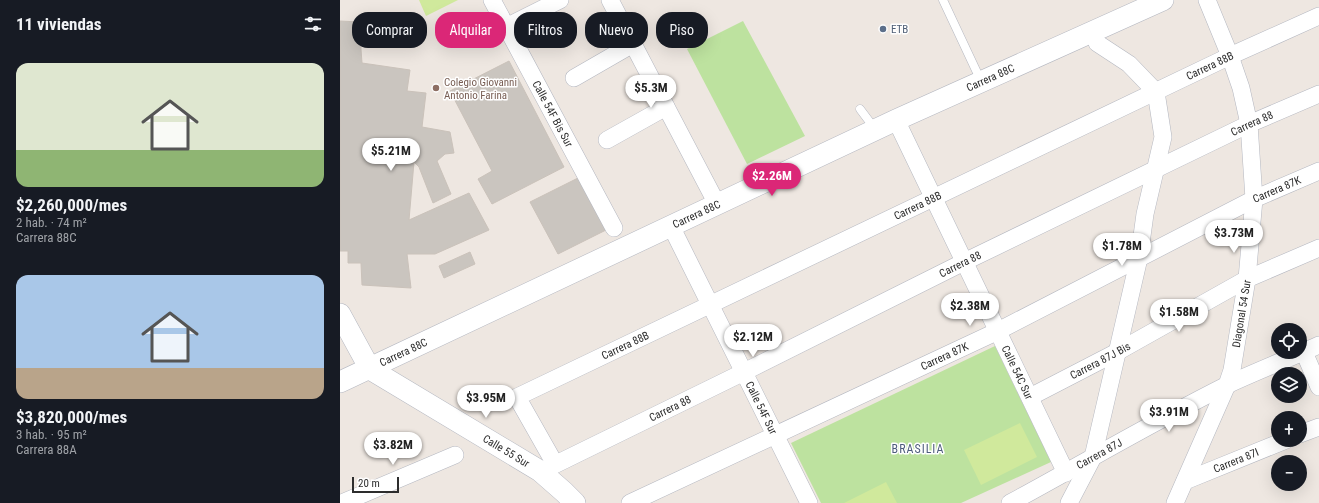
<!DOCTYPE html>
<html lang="es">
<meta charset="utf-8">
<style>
:root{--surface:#171b24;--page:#242831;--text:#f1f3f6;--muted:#9ea1a6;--accent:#db2777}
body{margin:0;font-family:"Roboto Condensed",sans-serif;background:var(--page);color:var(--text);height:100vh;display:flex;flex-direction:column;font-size:15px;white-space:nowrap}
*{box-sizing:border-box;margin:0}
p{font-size:13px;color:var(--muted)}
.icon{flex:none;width:22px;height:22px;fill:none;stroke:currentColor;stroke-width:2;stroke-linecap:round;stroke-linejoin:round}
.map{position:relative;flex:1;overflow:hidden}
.details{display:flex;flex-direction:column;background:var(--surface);width:340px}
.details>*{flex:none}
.banner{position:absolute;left:12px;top:12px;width:380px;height:36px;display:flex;gap:8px}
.fabs{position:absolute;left:931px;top:323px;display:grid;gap:8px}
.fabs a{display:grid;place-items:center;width:36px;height:36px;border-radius:50%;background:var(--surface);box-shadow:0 4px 16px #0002;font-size:20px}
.scale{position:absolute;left:12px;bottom:10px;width:47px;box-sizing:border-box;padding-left:4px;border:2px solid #2d2d2d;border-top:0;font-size:11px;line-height:14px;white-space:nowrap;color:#2d2d2d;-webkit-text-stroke:3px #fff;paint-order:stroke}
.price{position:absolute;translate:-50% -34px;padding:0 9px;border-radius:14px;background:#fff;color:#222;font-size:13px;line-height:26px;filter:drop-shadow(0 1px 2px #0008)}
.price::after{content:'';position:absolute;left:50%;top:24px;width:12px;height:9px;margin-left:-6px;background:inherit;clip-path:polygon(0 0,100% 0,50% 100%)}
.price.active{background:var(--accent);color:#fff}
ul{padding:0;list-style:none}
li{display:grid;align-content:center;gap:8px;height:212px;padding:0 16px}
li span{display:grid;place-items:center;height:124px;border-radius:12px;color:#555}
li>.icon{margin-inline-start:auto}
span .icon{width:72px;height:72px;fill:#fffc;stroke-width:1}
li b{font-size:17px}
h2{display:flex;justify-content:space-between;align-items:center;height:48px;padding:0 16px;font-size:17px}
.tag{padding:0 14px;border-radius:16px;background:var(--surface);box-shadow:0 4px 16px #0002;font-size:14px;line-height:36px}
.tag.active{background:var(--accent);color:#fff}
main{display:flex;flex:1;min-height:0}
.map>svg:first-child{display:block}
</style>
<main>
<section class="details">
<h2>11 viviendas<svg class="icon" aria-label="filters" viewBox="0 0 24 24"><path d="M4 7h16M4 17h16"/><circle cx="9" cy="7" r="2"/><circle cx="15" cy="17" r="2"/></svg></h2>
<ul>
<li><span style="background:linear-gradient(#dfe7d0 70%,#8fb573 0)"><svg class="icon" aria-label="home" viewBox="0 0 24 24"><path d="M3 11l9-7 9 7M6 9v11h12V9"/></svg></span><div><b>$2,260,000/mes</b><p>2 hab. · 74 m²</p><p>Carrera 88C</p></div></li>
<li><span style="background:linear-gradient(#a9c7e8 75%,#b9a48a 0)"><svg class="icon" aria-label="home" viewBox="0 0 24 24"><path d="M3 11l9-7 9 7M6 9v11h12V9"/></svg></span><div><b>$3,820,000/mes</b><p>3 hab. · 95 m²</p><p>Carrera 88A</p></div></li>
</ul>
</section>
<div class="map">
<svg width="979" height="503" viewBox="0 0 979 503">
<rect width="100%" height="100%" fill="#eee7e1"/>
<g fill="#bde29f">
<path d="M 403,21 L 465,136 L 407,164 L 347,49 Z"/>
<path d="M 655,346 L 711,462 L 621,503 L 481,503 L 451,443 Z"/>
</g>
<g fill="#d0e99c">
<path d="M 79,0 L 118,0 L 86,16 Z"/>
<path d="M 680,423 L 697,457 L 641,485 L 624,450 Z"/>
<path d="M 546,482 L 557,503 L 504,503 Z"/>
</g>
<g fill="#cac5bf" stroke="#cac2ba">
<path d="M 0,21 L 19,22 L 22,63 L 70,70 L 67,91 L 86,93 L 82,127 L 110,132 L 114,153 L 105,154 L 97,161 L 111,194 L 93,203 L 79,167 L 74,162 L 69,220 L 129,193 L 149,230 L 95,254 L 67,254 L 71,288 L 22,285 L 21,263 L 8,263 L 8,251 L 0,251 Z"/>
<path d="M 169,61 L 224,167 L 152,204 L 138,179 L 152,171 L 110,91 Z"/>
<path d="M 240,177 L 268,229 L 218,254 L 190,202 Z"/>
<path d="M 130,252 L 135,264 L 104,278 L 99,266 Z"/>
</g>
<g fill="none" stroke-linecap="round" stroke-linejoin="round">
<g stroke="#b4b7c0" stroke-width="9">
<g id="service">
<path d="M 603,0 L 641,81"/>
<path d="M 520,109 L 535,129"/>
</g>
</g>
<g stroke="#b4b7c0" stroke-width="18">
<g id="minor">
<path id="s1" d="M 152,0 L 274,228"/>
<path d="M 270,0 L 377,204"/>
<path d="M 166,27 L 220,0"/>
<path d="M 234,78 L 293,44"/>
<path id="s2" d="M 556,120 L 726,473"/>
<path d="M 267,140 L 326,107"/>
<path id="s3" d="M 331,226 L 469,503"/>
<path d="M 964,352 L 979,387"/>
<path id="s4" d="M 690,397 L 777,352 L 907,279 L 979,248"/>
<path d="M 960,434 L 979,427"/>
<path id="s5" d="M 215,464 L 177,397 L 890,56 L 979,16"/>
<path id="s6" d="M 206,469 L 404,372 L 624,262 L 909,124 L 979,94"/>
<path id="s7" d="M 845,481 L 946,440"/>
<path d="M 2,503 L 115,455"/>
<path id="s8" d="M 290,503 L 658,331 L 914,199 L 979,171"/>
<path id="s9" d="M 670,503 C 742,464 813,422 887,385 C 917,371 948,359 979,345"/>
<path d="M 729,503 L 753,457 L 799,258 L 805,214 L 823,137 L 816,92 L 789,64 L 757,43"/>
<path id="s10" d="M 835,503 L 887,385 L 892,370 L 907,279 L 914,199 L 909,124 L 901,88 L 890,56 L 867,0"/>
</g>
</g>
<g stroke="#b4b7c0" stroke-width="22">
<g id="tertiary">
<path d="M 0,314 L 30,369"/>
<path id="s11" d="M 30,369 L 200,471 L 224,492 L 235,503"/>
<path id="s12" d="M 0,382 L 556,120 L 823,0"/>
</g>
</g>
<use href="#service" stroke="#fff" stroke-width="8"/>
<use href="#minor" stroke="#fff" stroke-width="17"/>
<use href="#tertiary" stroke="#fff" stroke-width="21"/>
</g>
<circle fill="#5c6f8a" stroke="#fff" stroke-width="1.5" cx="543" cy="29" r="4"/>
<circle fill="#8d6e63" stroke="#fff" stroke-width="1.5" cx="96" cy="88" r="4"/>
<g text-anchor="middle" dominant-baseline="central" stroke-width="3" stroke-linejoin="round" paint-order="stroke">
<g font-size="11" fill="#4e5e75" stroke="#fff" text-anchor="start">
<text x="551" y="29">ETB</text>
</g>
<g font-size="11" fill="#2d2d2d" stroke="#fff">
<text stroke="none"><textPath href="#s5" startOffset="845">Carrera 88B</textPath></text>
<text stroke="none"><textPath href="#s12" startOffset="718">Carrera 88C</textPath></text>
<text stroke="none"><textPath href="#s1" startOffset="129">Calle 54F Bis Sur</textPath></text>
<text stroke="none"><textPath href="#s6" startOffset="786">Carrera 88</textPath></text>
<text stroke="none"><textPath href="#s8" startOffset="719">Carrera 87K</textPath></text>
<text stroke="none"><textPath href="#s5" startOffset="521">Carrera 88B</textPath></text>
<text stroke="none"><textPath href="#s12" startOffset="394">Carrera 88C</textPath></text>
<text stroke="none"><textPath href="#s6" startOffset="462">Carrera 88</textPath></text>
<text stroke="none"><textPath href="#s10" startOffset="202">Diagonal 54 Sur</textPath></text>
<text stroke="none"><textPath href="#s5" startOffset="197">Carrera 88B</textPath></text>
<text stroke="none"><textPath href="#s12" startOffset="70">Carrera 88C</textPath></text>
<text stroke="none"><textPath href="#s8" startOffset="347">Carrera 87K</textPath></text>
<text stroke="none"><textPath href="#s4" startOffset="79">Carrera 87J Bis</textPath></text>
<text stroke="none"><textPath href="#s2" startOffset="280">Calle 54C Sur</textPath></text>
<text stroke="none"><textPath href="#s3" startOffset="203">Calle 54F Sur</textPath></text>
<text stroke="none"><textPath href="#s6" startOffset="138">Carrera 88</textPath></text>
<text stroke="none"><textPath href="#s11" startOffset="159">Calle 55 Sur</textPath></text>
<text stroke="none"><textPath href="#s9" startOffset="102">Carrera 87J</textPath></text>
<text stroke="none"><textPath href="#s7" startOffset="55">Carrera 87I</textPath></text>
</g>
<g font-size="11" fill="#785e54" stroke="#fff" text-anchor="start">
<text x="104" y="82">Colegio Giovanni<tspan x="104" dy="13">Antonio Farina</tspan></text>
</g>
<g font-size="12" letter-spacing="1" fill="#4e5c7d" stroke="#fff">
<text x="578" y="449">BRASILIA</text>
</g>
</g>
</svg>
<div class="fabs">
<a><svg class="icon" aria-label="locate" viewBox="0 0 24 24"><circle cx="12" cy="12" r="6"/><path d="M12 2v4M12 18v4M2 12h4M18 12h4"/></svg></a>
<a><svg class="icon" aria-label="layers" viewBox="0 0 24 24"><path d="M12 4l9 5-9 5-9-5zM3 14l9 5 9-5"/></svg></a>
<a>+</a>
<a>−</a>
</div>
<div class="scale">20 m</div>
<b class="price" style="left:311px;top:109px">$5.3M</b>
<b class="price" style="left:51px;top:172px">$5.21M</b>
<b class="price active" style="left:432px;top:197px">$2.26M</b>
<b class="price" style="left:894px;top:254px">$3.73M</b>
<b class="price" style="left:782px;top:267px">$1.78M</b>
<b class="price" style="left:630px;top:327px">$2.38M</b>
<b class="price" style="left:839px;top:333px">$1.58M</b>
<b class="price" style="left:413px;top:358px">$2.12M</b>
<b class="price" style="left:146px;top:419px">$3.95M</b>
<b class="price" style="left:829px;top:433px">$3.91M</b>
<b class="price" style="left:53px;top:466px">$3.82M</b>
<div class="banner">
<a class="tag">Comprar</a>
<a class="tag active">Alquilar</a>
<a class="tag">Filtros</a>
<a class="tag">Nuevo</a>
<a class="tag">Piso</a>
</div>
</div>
</main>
